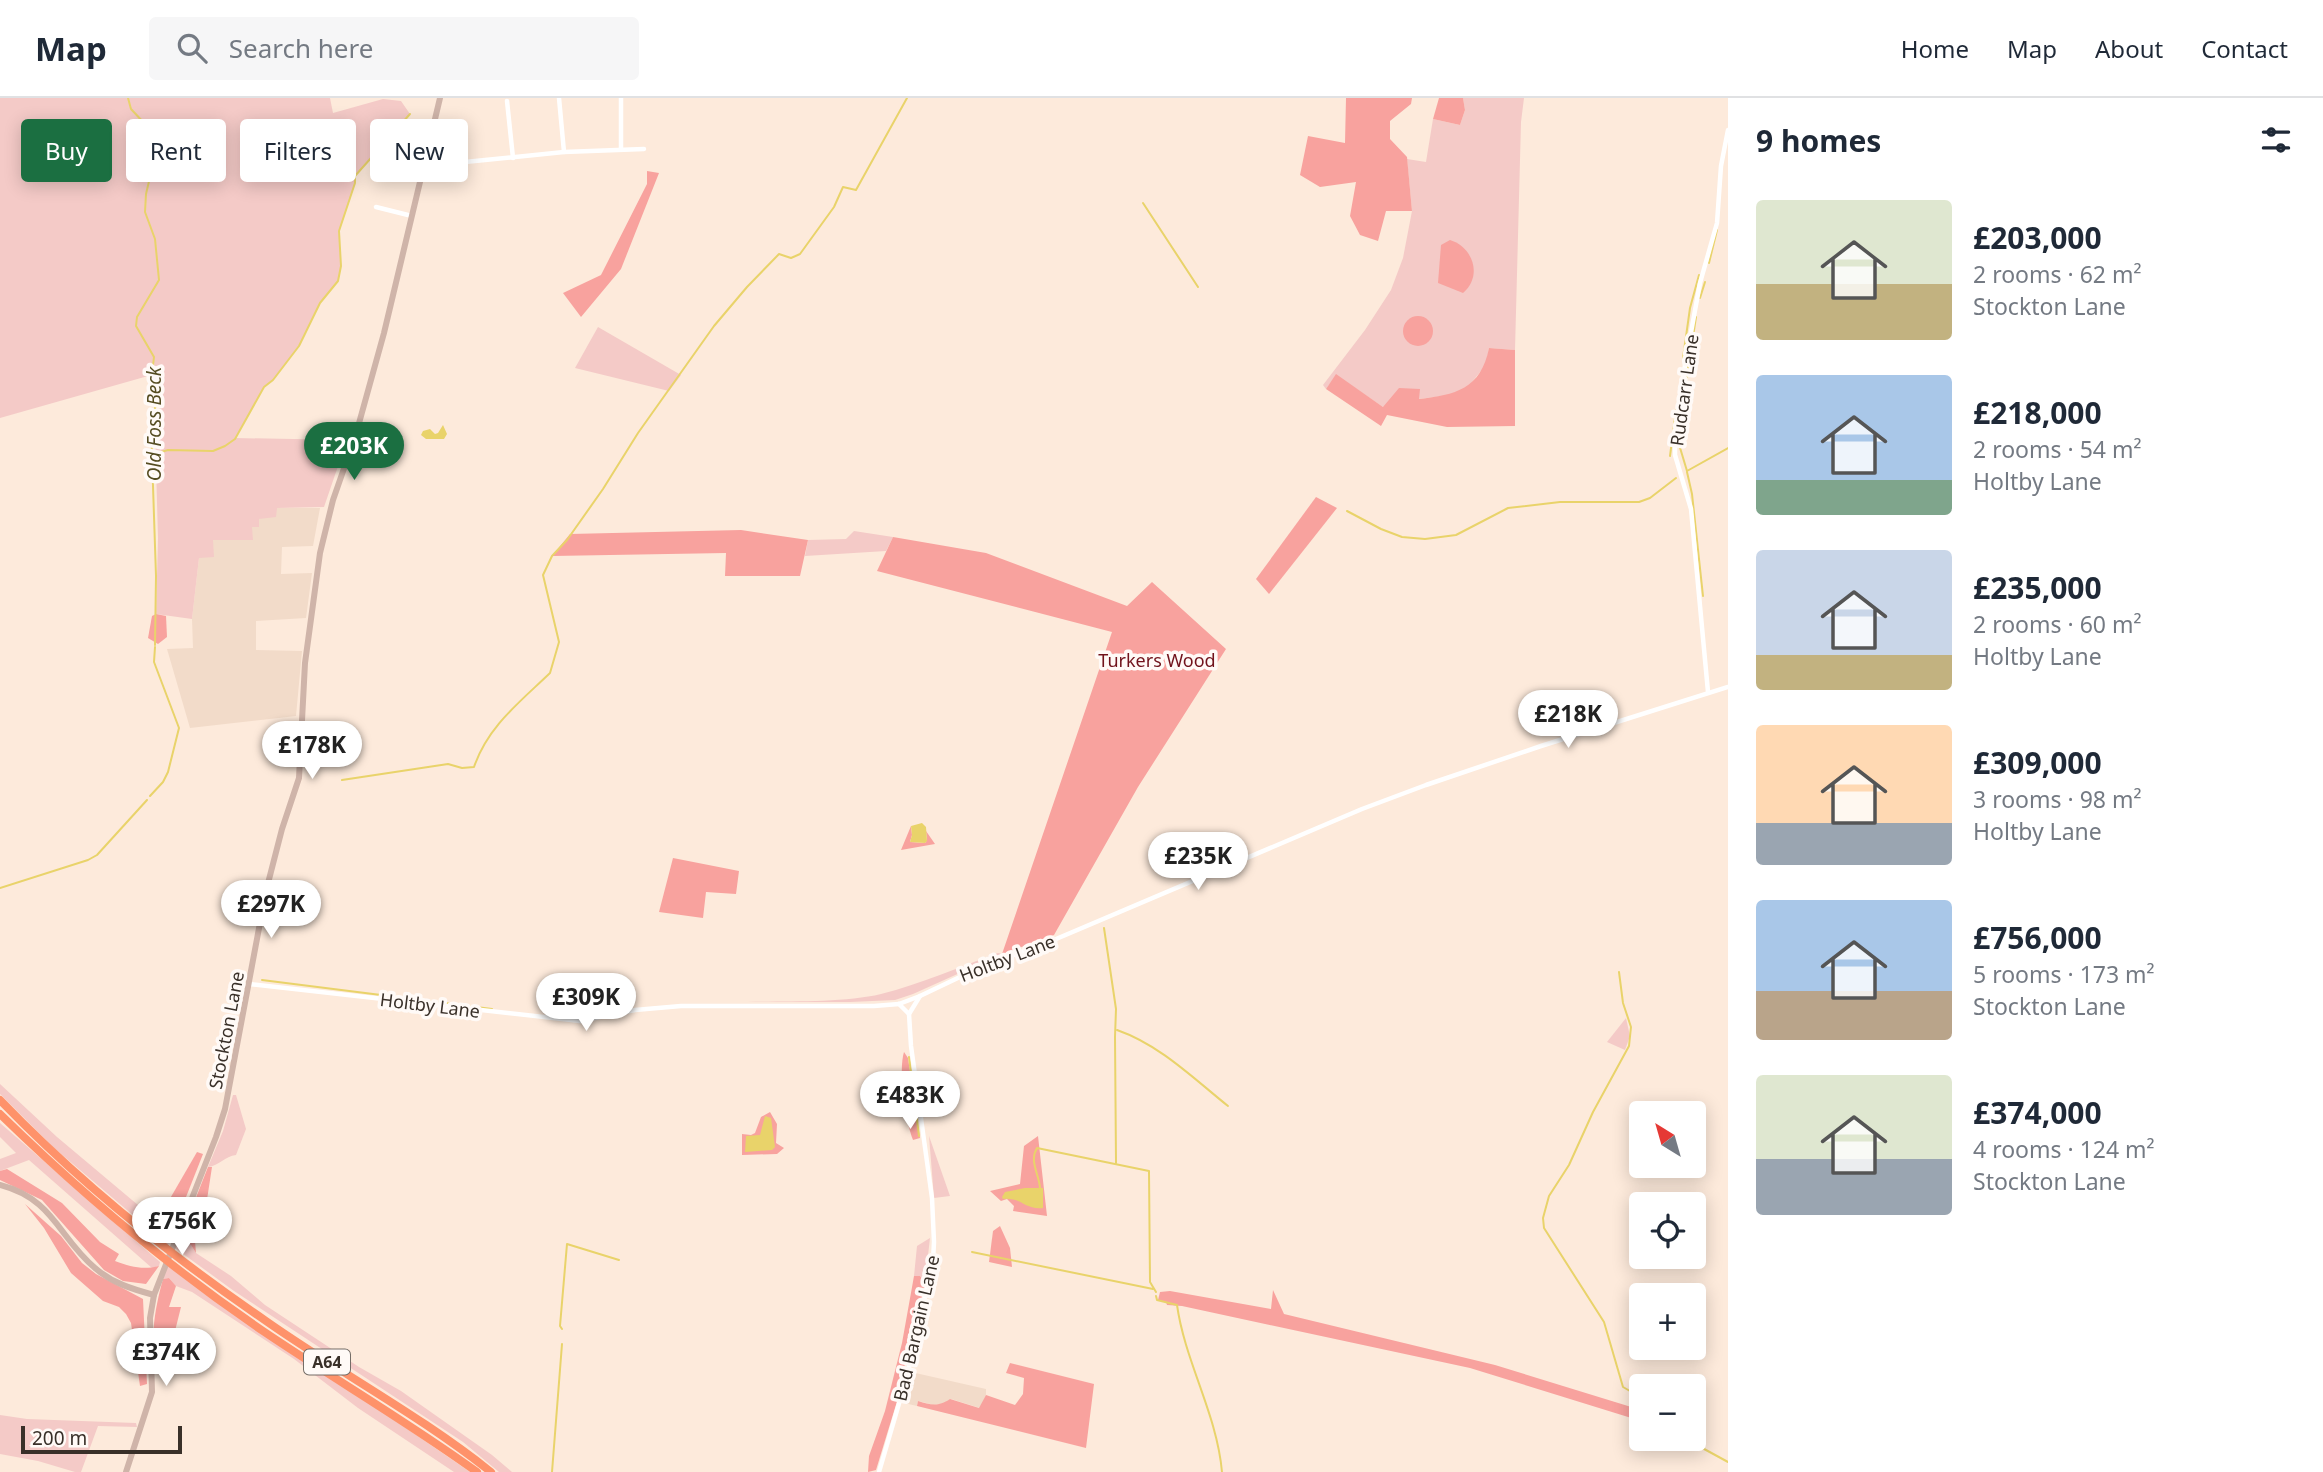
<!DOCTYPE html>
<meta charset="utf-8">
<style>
:root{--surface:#fff;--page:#f6f6f7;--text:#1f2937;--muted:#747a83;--line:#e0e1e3;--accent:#1b6f41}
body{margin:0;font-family:"Noto Sans",sans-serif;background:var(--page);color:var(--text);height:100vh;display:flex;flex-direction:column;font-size:26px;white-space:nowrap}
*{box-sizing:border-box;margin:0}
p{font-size:23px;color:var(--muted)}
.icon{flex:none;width:38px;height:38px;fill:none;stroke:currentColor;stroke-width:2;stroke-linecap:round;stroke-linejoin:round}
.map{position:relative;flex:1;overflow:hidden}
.panel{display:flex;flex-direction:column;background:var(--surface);width:595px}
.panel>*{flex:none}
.top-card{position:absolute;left:21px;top:21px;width:665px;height:63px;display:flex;gap:14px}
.needle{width:46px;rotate:323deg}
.tools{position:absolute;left:1629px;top:1003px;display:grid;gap:14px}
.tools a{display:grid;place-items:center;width:77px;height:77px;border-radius:7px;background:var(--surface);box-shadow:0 4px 18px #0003;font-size:35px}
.scale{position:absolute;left:21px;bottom:18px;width:161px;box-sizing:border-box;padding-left:7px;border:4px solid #393029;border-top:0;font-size:19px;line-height:24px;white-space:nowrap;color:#393029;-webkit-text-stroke:5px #fffaf7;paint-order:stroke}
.price{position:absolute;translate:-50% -60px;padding:0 16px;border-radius:24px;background:#fff;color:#222;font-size:23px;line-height:46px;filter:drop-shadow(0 2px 4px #0008)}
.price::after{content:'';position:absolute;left:50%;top:42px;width:21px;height:16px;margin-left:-10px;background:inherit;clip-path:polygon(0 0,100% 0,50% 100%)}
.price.on{background:var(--accent);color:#fff}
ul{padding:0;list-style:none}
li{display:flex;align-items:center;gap:21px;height:175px;padding:0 28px}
li span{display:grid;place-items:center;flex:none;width:196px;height:140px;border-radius:7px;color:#555}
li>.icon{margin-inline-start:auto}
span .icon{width:84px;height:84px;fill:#fffc;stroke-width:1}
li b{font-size:30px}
h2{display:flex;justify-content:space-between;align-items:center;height:84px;padding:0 28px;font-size:30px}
.tag{padding:0 24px;border-radius:7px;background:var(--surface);box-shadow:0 4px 18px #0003;font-size:24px;line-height:63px}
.tag.on{background:var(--accent);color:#fff}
header{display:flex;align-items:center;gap:42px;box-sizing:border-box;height:98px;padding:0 35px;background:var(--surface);border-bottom:2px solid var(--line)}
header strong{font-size:33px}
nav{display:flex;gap:38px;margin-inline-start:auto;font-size:24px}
.search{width:490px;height:63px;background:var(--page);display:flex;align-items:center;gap:18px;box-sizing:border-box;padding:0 24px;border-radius:7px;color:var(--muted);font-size:26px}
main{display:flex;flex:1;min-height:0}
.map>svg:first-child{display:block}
</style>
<header>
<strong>Map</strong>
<div class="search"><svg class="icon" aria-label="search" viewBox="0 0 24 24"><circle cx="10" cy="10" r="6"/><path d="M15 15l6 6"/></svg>Search here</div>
<nav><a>Home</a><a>Map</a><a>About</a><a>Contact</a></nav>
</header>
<main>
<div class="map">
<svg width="1728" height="1374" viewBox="0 0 1728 1374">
<rect width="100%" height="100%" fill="#fdeadb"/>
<g fill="#f2dbc9">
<path d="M 276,410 L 320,410 L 313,448 L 282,449 L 281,476 L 312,475 L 306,520 L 256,523 L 256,552 L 302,553 L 296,618 L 190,630 L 167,551 L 193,550 L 192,521 L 199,460 L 213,442 L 252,442 L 252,429 L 259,421 Z"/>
<path d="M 911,1274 L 986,1291 L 986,1297 L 980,1310 L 951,1301 L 942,1306 L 934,1307 L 918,1303 L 917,1308 L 904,1305 Z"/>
</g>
<g fill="#f4cac7">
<path d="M 0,0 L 330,0 L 333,15 L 383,1 L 401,3 L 410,16 L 355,78 L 355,85 L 339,133 L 341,168 L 338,183 L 320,205 L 299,248 L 273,282 L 264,289 L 235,340 L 347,342 L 324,409 L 277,410 L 276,419 L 259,421 L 259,429 L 252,429 L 253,442 L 213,442 L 214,459 L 199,460 L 192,521 L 156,516 L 158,440 L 155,332 L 159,312 L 155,276 L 0,320 Z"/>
<path d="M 1463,0 L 1524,0 L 1521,24 L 1515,252 L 1489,250 L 1486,267 L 1466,291 L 1444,298 L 1418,301 L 1383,309 L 1336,277 L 1326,291 L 1323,287 L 1365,232 L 1391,192 L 1403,160 L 1412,113 L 1407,61 L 1426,64 L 1433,21 L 1460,27 L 1465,12 Z"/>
<path d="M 598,229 L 681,277 L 669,293 L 575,270 Z"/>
<path d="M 854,433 L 893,439 L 886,453 L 805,458 L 808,442 L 846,441 Z"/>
<path d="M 998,855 L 1002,856 L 913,896 L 895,902 L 850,904 L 747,904 C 786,903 844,905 881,896 C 921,886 959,869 998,855 Z"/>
<path d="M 1626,920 L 1630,938 L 1625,952 L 1607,944 Z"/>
<path d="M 0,986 L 57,1039 L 157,1123 L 166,1137 L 173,1132 L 168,1147 L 53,1049 L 0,996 Z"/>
<path d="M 233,997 L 236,997 L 246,1031 L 236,1057 C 225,1058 219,1068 208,1069 L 223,1033 Z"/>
<path d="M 0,1025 L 160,1164 L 159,1168 L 152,1170 L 29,1062 L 0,1073 L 0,1061 L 16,1055 L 0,1039 Z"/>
<path d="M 929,1038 L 950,1098 L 934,1100 Z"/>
<path d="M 180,1140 L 191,1147 L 196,1155 L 231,1178 L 265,1207 L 359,1269 L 401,1293 L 492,1357 L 512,1374 L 499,1374 L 463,1344 L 234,1193 L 175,1150 Z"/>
<path d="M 930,1140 L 925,1184 L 920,1178 L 914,1178 L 917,1148 Z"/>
<path d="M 168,1167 L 438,1352 L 470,1374 L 454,1374 L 358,1310 L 294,1261 L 192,1194 L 176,1188 L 169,1180 L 163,1181 Z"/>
<path d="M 0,1317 L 27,1321 L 136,1325 L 137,1329 L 98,1328 L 81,1374 L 75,1374 L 38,1363 L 0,1356 Z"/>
</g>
<g fill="#f8a29e">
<path d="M 1346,0 L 1412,0 L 1411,6 L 1390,23 L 1390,41 L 1407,59 L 1412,113 L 1386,113 L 1378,143 L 1360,137 L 1350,118 L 1356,84 L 1320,89 L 1300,77 L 1308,38 L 1345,45 Z"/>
<path d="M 1439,0 L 1463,0 L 1465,12 L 1460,27 L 1433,21 Z"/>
<path d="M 647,73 L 659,75 L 621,171 L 581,219 L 563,195 L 601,177 L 647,86 Z"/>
<path d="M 1450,142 C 1473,149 1483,178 1463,195 L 1438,185 L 1441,147 Z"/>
<circle cx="1418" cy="233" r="15"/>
<path d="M 1489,250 L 1515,252 L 1515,328 L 1447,329 L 1387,317 L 1381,328 L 1326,291 L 1336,276 L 1383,309 L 1399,290 L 1420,291 L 1419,301 C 1455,297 1481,291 1489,250 Z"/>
<path d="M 1316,399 L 1337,410 L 1269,496 L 1256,481 Z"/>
<path d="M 741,432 L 808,442 L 800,478 L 725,478 L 726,455 L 552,458 L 570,436 Z"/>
<path d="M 893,439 L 986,455 L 1127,508 L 1152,484 L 1226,551 L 1138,689 L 1054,837 L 1002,856 L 1112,534 L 877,473 Z"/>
<path d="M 156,516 L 166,518 L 167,539 L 158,546 L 148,540 L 152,518 Z"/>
<path d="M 911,728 L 912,737 L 910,744 L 925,745 L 927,742 L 926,733 L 935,746 L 901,752 Z"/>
<path d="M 673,760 L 739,773 L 736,796 L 706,794 L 703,820 L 659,814 Z"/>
<path d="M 904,954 L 908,960 L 920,1040 L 913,1042 C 905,1022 898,974 904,954 Z"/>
<path d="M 770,1014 L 777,1026 L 776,1045 L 784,1050 L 777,1056 L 742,1057 L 742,1036 L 751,1037 L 755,1035 L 761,1019 Z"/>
<path d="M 1038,1038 L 1047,1118 L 1013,1113 L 1014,1108 L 1007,1101 L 1001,1103 L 990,1093 L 1020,1086 L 1024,1048 Z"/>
<path d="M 197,1054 L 203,1056 L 173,1132 L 166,1137 L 157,1123 Z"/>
<path d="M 208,1069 L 212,1069 L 206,1108 L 195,1143 L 196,1155 L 191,1147 L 180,1140 Z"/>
<path d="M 7,1071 L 62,1105 L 100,1144 L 119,1156 L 115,1163 C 131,1169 143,1172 159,1168 L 146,1186 L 123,1183 L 104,1172 L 42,1102 L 0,1082 L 0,1073 Z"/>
<path d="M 25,1106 L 61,1138 L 82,1165 L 96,1176 L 143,1201 L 147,1286 L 140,1288 L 131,1225 L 126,1216 L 119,1209 L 103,1203 L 71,1175 L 44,1130 Z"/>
<path d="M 1000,1128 L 1010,1150 L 1012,1169 L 989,1164 L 993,1133 Z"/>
<path d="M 914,1178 L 920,1178 L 925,1184 L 916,1226 L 905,1264 L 902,1287 L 876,1372 L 868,1374 L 869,1358 L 885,1313 L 902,1245 Z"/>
<path d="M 169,1180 L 176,1188 L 169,1209 L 181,1209 L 170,1253 L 164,1255 L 163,1280 C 146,1253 155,1210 163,1181 Z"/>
<path d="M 1273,1192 L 1284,1216 L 1495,1267 L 1641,1312 L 1641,1323 L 1470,1270 L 1182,1208 L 1167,1207 L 1166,1204 L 1158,1202 L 1160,1194 L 1170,1193 L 1271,1211 Z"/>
<path d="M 1010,1265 L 1094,1286 L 1086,1350 L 917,1308 L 918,1303 C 931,1307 938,1309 950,1301 L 979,1310 L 986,1297 L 1015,1307 L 1023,1296 L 1024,1280 L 1006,1275 Z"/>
</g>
<g fill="#e9d36a">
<path d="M 443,327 L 447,336 L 444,341 L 426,341 L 421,337 L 423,333 L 430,331 L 435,336 L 438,335 Z"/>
<path d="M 922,725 L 926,729 L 927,743 L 925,745 L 910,744 L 912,737 L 911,728 Z"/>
<path d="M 1219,748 L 1228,749 L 1233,754 L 1226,762 L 1212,765 L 1204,756 Z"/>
<path d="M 765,1018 L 771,1020 L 775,1049 L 772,1052 L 745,1054 L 746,1038 L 760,1037 Z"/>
<path d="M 1025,1090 L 1043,1090 L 1043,1110 C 1024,1112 1022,1099 1003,1101 L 1002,1099 L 1005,1094 Z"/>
</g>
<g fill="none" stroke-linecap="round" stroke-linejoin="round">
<g stroke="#e9d36a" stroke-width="2">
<path d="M 128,0 L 131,11 L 145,26 L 152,41 L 155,58 L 146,96 L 145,114 L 155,141 L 159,182 L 137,219 L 136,228 L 154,259 L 151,284 L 156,306 L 151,328 L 156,478 L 155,547"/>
<path d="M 1143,105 L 1198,189"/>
<path d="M 1709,165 L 1717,132"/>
<path d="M 1700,200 L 1705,184"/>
<path d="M 1683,260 L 1690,210 L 1699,177"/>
<path d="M 1681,317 L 1696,219"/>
<path d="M 1678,343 L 1687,373 L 1728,350"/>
<path d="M 154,356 L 168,352 L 213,353 L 225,348 L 235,341 L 264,289 L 273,282 L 299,248 L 320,205 L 338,183 L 341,168 L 339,133 L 355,85 L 355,78 L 410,16"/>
<path d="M 1670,358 L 1676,312"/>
<path d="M 1687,374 L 1692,396 L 1703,498"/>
<path d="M 1347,413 L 1381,431 L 1402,439 L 1425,441 L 1456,437 L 1508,410 L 1560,404 L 1639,404 L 1650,400 L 1676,380"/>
<path d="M 342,682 L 448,666 L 462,670 L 474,669 C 488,628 520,604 550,575 L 559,544 L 543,477 L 552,458 L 567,442 L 603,391 L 638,335 L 714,228 L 747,189 L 779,156 L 791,160 L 800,156 L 834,109 L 843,89 L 856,92 L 907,0"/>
<path d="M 150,698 L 163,684 L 168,674 L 179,630 L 154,564 L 155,549"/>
<path d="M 0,790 L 88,762 L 97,757 L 147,702"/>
<path d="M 1104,830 L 1116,911 L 1115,939 L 1116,1065"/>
<path d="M 1619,874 L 1623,905 L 1631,929 L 1629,948 L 1593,1014 L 1569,1067 L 1549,1098 L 1543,1120 L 1544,1130 L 1604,1224 L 1623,1289 L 1642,1300"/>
<path d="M 262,882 L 492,911"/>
<path d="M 1117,932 C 1160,947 1193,980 1228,1008"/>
<path d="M 909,959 L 919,1038"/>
<path d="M 1040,1090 C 1039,1076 1029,1063 1037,1050 L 1149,1073 L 1150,1184 L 1156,1194"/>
<path d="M 972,1154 L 1153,1191"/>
<path d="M 1156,1198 L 1157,1202 L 1177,1207 C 1185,1264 1217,1316 1222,1374"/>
<path d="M 562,1231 L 560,1228 L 567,1146 L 619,1162"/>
<path d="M 1684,1340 L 1728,1364"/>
<path d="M 552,1374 L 562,1246"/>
</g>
<g stroke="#fff" stroke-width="4.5">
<path d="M 559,0 L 564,54"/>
<path d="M 507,3 L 513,60"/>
<path d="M 621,51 L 621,0"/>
<path d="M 427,55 L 465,64 L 564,54 L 644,51"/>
<path d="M 376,109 L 412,118"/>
<path d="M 1708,594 L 1691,411 L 1675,357 L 1675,346 L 1685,267 L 1700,185 L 1717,125 L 1721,68 L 1728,32"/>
<path d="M 249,886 L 580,923 L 635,912 L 681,908 L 874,908 L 899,906 L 920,898 L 983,868 L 1049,844 L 1362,711 L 1426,687 L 1541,648 L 1728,589"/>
<path d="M 899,906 L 909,916"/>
<path d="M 879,1374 L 907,1278 L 933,1163 L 934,1144 L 932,1100 L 911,948 L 909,916 L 920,898"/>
</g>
<g stroke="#cfb4a9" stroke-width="6">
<path d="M 0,1087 C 54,1101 58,1139 95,1170 C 112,1185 132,1191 154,1197"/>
<path d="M 126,1374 L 152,1294 L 150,1220 L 154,1197 L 216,1039 L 225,1011 L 266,793 L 282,731 L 299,680 L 305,565 L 320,455 L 333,402 L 356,336 L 384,235 L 440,0"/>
</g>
<g stroke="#fe926a" stroke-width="8">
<path d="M 0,1002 C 80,1085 171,1158 266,1223 C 340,1275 421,1318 491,1374"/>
<path d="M 0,1016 C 82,1096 169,1169 263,1233 C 334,1281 408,1324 477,1374"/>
</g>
</g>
<g text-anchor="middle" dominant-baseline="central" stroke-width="7" stroke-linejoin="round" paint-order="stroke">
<rect fill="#fffaf7" stroke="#746d67" stroke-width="2" x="304" y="1251.5" width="46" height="25" rx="5"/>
<g font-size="16" font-weight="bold" fill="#393029">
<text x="327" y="1264">A64</text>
</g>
<g font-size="18" fill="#393029" stroke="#fffaf7">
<text transform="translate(1684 292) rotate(-82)">Rudcarr Lane</text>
<text transform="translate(1007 860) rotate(-21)">Holtby Lane</text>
<text transform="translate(430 907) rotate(7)">Holtby Lane</text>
<text transform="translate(226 932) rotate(-79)">Stockton Lane</text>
<text transform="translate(916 1230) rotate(-77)">Bad Bargain Lane</text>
</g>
<g font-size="18" fill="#71131c" stroke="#fffaf7">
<text x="1157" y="562">Turkers Wood</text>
</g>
<g font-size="19" font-style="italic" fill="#554c21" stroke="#fffaf7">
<text transform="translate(154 326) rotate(-90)">Old Foss Beck</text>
</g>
</g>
</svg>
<div class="tools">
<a><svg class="needle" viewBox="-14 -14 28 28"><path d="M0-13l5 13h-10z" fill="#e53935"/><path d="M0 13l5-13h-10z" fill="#747a83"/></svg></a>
<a><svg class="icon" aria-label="locate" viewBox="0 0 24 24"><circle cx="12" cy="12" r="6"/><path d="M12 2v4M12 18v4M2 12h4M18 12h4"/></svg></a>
<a>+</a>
<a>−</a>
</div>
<div class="scale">200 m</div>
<b class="price on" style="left:354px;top:384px">£203K</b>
<b class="price" style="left:1568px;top:652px">£218K</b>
<b class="price" style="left:312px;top:683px">£178K</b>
<b class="price" style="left:1198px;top:794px">£235K</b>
<b class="price" style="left:271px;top:842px">£297K</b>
<b class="price" style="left:586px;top:935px">£309K</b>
<b class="price" style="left:910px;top:1033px">£483K</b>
<b class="price" style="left:182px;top:1159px">£756K</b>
<b class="price" style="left:166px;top:1290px">£374K</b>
<div class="top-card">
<a class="tag on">Buy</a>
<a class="tag">Rent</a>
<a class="tag">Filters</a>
<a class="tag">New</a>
</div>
</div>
<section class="panel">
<h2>9 homes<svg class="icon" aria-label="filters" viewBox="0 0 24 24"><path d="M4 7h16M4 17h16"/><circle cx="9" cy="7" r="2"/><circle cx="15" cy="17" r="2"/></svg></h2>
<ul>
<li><span style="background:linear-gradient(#dfe7d0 60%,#c2b280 0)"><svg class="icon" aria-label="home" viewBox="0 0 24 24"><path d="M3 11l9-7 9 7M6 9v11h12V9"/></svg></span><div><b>£203,000</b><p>2 rooms · 62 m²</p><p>Stockton Lane</p></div></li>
<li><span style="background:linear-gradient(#a9c7e8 75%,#7fa58c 0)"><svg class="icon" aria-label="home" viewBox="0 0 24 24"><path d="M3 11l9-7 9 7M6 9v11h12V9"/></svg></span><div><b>£218,000</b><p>2 rooms · 54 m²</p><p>Holtby Lane</p></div></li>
<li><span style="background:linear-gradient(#c9d6e8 75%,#c2b280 0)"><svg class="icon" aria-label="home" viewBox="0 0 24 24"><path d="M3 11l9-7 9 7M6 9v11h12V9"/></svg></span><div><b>£235,000</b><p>2 rooms · 60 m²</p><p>Holtby Lane</p></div></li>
<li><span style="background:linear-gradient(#ffd9b3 70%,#9aa5b1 0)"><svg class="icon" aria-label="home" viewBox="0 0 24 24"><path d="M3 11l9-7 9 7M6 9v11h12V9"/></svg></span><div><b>£309,000</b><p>3 rooms · 98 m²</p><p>Holtby Lane</p></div></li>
<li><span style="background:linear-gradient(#a9c7e8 65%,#b9a48a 0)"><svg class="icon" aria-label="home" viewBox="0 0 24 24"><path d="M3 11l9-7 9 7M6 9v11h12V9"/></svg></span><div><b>£756,000</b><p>5 rooms · 173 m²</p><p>Stockton Lane</p></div></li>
<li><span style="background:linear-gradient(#dfe7d0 60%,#9aa5b1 0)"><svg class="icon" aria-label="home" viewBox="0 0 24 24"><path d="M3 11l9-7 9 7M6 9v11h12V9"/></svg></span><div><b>£374,000</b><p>4 rooms · 124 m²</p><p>Stockton Lane</p></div></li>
</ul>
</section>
</main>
